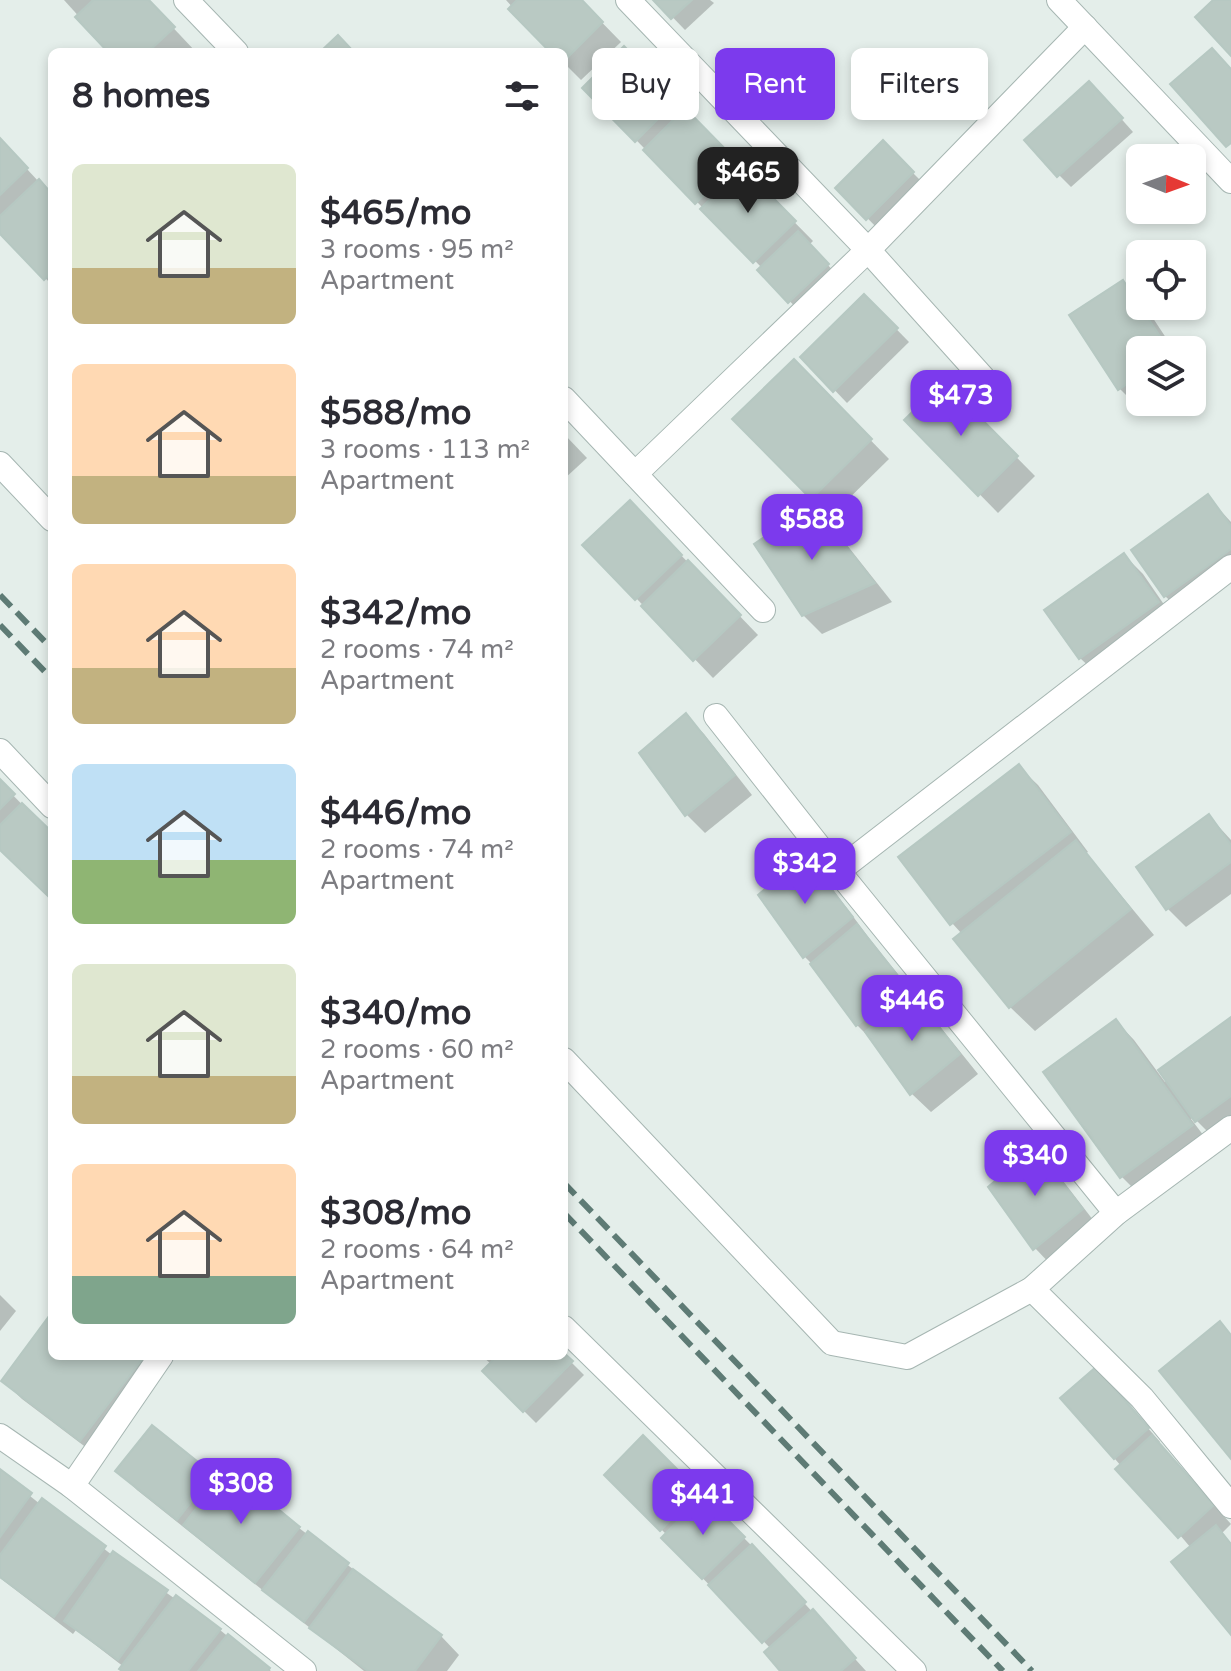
<!DOCTYPE html>
<meta charset="utf-8">
<style>
:root{--surface:#fff;--page:#f7f7f7;--text:#2b2b33;--muted:#7c7c81;--accent:#7c3aed}
body{margin:0;font-family:"Varela Round",sans-serif;background:var(--page);color:var(--text);height:100vh;display:flex;flex-direction:column;font-size:30px;white-space:nowrap}
*{box-sizing:border-box;margin:0}
p{font-size:26px;color:var(--muted)}
.icon{flex:none;width:44px;height:44px;fill:none;stroke:currentColor;stroke-width:2;stroke-linecap:round;stroke-linejoin:round}
.map{position:relative;flex:1;overflow:hidden}
.side{position:absolute;left:48px;top:48px;width:520px;height:1312px;display:flex;flex-direction:column;background:var(--surface);border-radius:12px;box-shadow:0 4px 12px #0003}
.side>*{flex:none}
.banner{position:absolute;left:592px;top:48px;width:518px;height:72px;display:flex;gap:16px}
.needle{width:52px;rotate:91deg}
.buttons{position:absolute;left:1126px;top:144px;display:grid;gap:16px}
.buttons a{display:grid;place-items:center;width:80px;height:80px;border-radius:12px;background:var(--surface);box-shadow:0 4px 12px #0003;font-size:40px}
.price{position:absolute;translate:-50% -68px;padding:0 18px;border-radius:16px;background:var(--accent);color:#fff;font-size:26px;line-height:52px;filter:drop-shadow(0 2px 4px #0008)}
.price::after{content:'';position:absolute;left:50%;top:48px;width:24px;height:18px;margin-left:-12px;background:inherit;clip-path:polygon(0 0,100% 0,50% 100%)}
.price.on{background:#222;color:#fff}
ul{padding:0;list-style:none}
li{display:flex;align-items:center;gap:24px;height:200px;padding:0 24px}
li span{display:grid;place-items:center;flex:none;width:224px;height:160px;border-radius:12px;color:#555}
li>.icon{margin-inline-start:auto}
span .icon{width:96px;height:96px;fill:#fffc;stroke-width:1}
li b{font-size:34px}
h2{display:flex;justify-content:space-between;align-items:center;height:96px;padding:0 24px;font-size:34px}
.tag{padding:0 28px;border-radius:12px;background:var(--surface);box-shadow:0 4px 12px #0003;font-size:28px;line-height:72px}
.tag.on{background:var(--accent);color:#fff}
.map>svg:first-child{display:block}
</style>
<div class="map">
<svg width="1231" height="1671" viewBox="0 0 1231 1671">
<rect width="100%" height="100%" fill="#e4eeea"/>
<g fill="#0003">
<path d="M 64,0 L 147,0 L 196,52 L 111,52 Z"/>
<path d="M 506,0 L 580,0 L 621,42 L 581,80 L 564,63 L 564,52 L 553,52 Z"/>
<path d="M 656,0 L 710,0 L 714,3 L 685,30 Z"/>
<path d="M 624,49 L 813,241 L 809,245 L 840,278 L 802,314 L 760,270 L 762,268 L 585,88 Z"/>
<path d="M 1101,96 L 1133,132 L 1071,187 L 1059,175 Z"/>
<path d="M 0,140 L 52,196 L 52,285 L 0,231 Z"/>
<path d="M 883,143 L 925,185 L 880,231 L 838,188 Z"/>
<path d="M 1123,282 L 1140,299 L 1140,306 L 1145,306 L 1174,350 L 1140,350 L 1140,402 L 1146,402 L 1138,407 L 1119,388 Z"/>
<path d="M 864,296 L 909,342 L 847,403 L 803,357 Z"/>
<path d="M 794,362 L 889,459 L 831,516 L 735,419 Z"/>
<path d="M 944,384 L 1035,476 L 998,513 L 907,420 Z"/>
<path d="M 564,434 L 587,458 L 564,479 Z"/>
<path d="M 1208,497 L 1231,522 L 1231,581 L 1184,614 L 1165,596 Z"/>
<path d="M 812,506 L 831,525 L 892,602 L 822,634 L 803,615 Z"/>
<path d="M 648,521 L 758,635 L 713,678 L 585,545 Z"/>
<path d="M 1124,555 L 1143,574 L 1176,622 L 1099,676 L 1080,658 Z"/>
<path d="M 686,716 L 704,734 L 752,795 L 705,833 L 686,814 Z"/>
<path d="M 1019,767 L 1038,785 L 1088,852 L 1086,853 L 1154,935 L 1035,1031 L 1010,1007 L 962,934 L 952,923 Z"/>
<path d="M 0,782 L 52,835 L 52,898 L 0,847 Z"/>
<path d="M 1209,816 L 1231,840 L 1231,894 L 1186,927 L 1168,909 Z"/>
<path d="M 804,858 L 823,876 L 869,938 L 978,1074 L 931,1112 L 912,1094 L 876,1044 L 857,1025 L 816,968 L 805,957 Z"/>
<path d="M 1231,1020 L 1231,1128 L 1215,1139 L 1193,1117 L 1191,1119 L 1210,1144 L 1140,1195 L 1122,1177 L 1116,1021 L 1134,1040 L 1165,1082 Z"/>
<path d="M 1034,1150 L 1053,1168 L 1100,1229 L 1053,1267 L 1035,1248 Z"/>
<path d="M 0,1295 L 16,1311 L 0,1331 Z"/>
<path d="M 52,1316 L 52,1356 L 137,1356 L 160,1379 L 100,1458 L 22,1399 L 3,1381 Z"/>
<path d="M 564,1355 L 584,1375 L 536,1423 L 484,1371 L 491,1364 L 482,1356 Z"/>
<path d="M 1108,1382 L 1160,1442 L 1158,1444 L 1231,1524 L 1221,1534 L 1231,1543 L 1231,1632 L 1191,1548 L 1063,1398 Z"/>
<path d="M 152,1428 L 219,1483 L 299,1528 L 441,1636 L 459,1655 L 447,1671 L 364,1671 L 137,1490 L 118,1471 Z"/>
<path d="M 643,1438 L 756,1550 L 866,1671 L 783,1671 L 771,1649 L 664,1538 L 667,1535 L 606,1475 Z"/>
<path d="M 0,1472 L 40,1504 L 43,1501 L 112,1555 L 220,1630 L 271,1671 L 124,1671 L 124,1667 L 76,1630 L 73,1634 L 0,1578 Z"/>
</g>
<g fill="#b9c9c3" stroke="#b6c8c2" stroke-width="2">
<path d="M 93,0 L 149,0 L 175,27 L 148,52 L 108,52 L 75,17 Z"/>
<path d="M 517,0 L 582,0 L 603,22 L 564,61 L 564,52 L 550,52 L 508,9 Z"/>
<path d="M 653,0 L 692,0 L 671,19 Z"/>
<path d="M 1213,0 L 1231,0 L 1231,56 L 1195,17 Z"/>
<path d="M 338,35 L 354,52 L 320,52 Z"/>
<path d="M 624,46 L 677,100 L 635,142 L 582,88 Z"/>
<path d="M 1212,48 L 1231,69 L 1231,143 L 1226,147 L 1170,84 Z"/>
<path d="M 1089,81 L 1123,118 L 1057,177 L 1024,140 Z"/>
<path d="M 685,108 L 738,162 L 695,204 L 643,150 Z"/>
<path d="M 0,138 L 28,168 L 0,195 Z"/>
<path d="M 883,140 L 914,172 L 866,220 L 835,188 Z"/>
<path d="M 743,167 L 796,221 L 753,263 L 700,209 Z"/>
<path d="M 39,179 L 52,194 L 52,272 L 44,280 L 0,234 L 0,216 Z"/>
<path d="M 798,231 L 829,264 L 788,303 L 757,270 Z"/>
<path d="M 1123,280 L 1169,350 L 1140,350 L 1140,375 L 1118,390 L 1069,315 Z"/>
<path d="M 864,294 L 898,328 L 833,392 L 800,357 Z"/>
<path d="M 794,359 L 872,439 L 811,499 L 732,419 Z"/>
<path d="M 944,381 L 1018,456 L 978,496 L 904,420 Z"/>
<path d="M 1208,494 L 1231,526 L 1231,549 L 1164,597 L 1131,550 Z"/>
<path d="M 630,500 L 682,555 L 635,600 L 582,545 Z"/>
<path d="M 813,504 L 875,583 L 802,616 L 754,544 Z"/>
<path d="M 1124,553 L 1159,602 L 1079,659 L 1044,610 Z"/>
<path d="M 688,560 L 741,615 L 693,661 L 641,606 Z"/>
<path d="M 686,713 L 735,775 L 685,816 L 639,753 Z"/>
<path d="M 1019,764 L 1071,832 L 950,925 L 898,857 Z"/>
<path d="M 0,779 L 15,794 L 0,809 Z"/>
<path d="M 22,803 L 52,832 L 52,900 L 0,850 L 0,825 Z"/>
<path d="M 1209,814 L 1231,845 L 1231,862 L 1166,910 L 1136,867 Z"/>
<path d="M 1076,840 L 1131,909 L 1009,1008 L 953,939 Z"/>
<path d="M 804,855 L 853,917 L 803,958 L 758,895 Z"/>
<path d="M 857,924 L 906,986 L 856,1026 L 810,964 Z"/>
<path d="M 912,992 L 960,1054 L 910,1095 L 865,1032 Z"/>
<path d="M 1231,1017 L 1231,1096 L 1195,1122 L 1158,1070 Z"/>
<path d="M 1116,1019 L 1193,1125 L 1120,1178 L 1043,1072 Z"/>
<path d="M 1035,1147 L 1083,1209 L 1033,1250 L 988,1187 Z"/>
<path d="M 52,1312 L 52,1356 L 139,1356 L 142,1359 L 80,1441 L 1,1381 Z"/>
<path d="M 1220,1321 L 1231,1335 L 1231,1459 L 1159,1371 Z"/>
<path d="M 564,1353 L 573,1361 L 523,1412 L 482,1371 L 497,1356 L 564,1356 Z"/>
<path d="M 1096,1367 L 1149,1428 L 1114,1459 L 1060,1398 Z"/>
<path d="M 152,1425 L 213,1474 L 177,1520 L 115,1471 Z"/>
<path d="M 643,1435 L 699,1491 L 660,1531 L 604,1475 Z"/>
<path d="M 1152,1435 L 1214,1505 L 1178,1538 L 1115,1469 Z"/>
<path d="M 228,1468 L 300,1527 L 255,1583 L 183,1525 Z"/>
<path d="M 0,1469 L 32,1493 L 0,1537 Z"/>
<path d="M 703,1495 L 745,1537 L 702,1579 L 661,1538 Z"/>
<path d="M 42,1498 L 106,1546 L 54,1617 L 0,1577 L 0,1555 Z"/>
<path d="M 1216,1525 L 1231,1544 L 1231,1635 L 1171,1562 Z"/>
<path d="M 308,1531 L 349,1563 L 304,1622 L 262,1590 Z"/>
<path d="M 752,1544 L 806,1602 L 762,1643 L 708,1585 Z"/>
<path d="M 113,1551 L 168,1590 L 118,1660 L 64,1621 Z"/>
<path d="M 353,1569 L 442,1635 L 415,1671 L 368,1671 L 309,1628 Z"/>
<path d="M 176,1595 L 221,1629 L 188,1671 L 122,1671 L 119,1669 Z"/>
<path d="M 813,1609 L 856,1658 L 841,1671 L 780,1671 L 764,1652 Z"/>
<path d="M 228,1634 L 270,1668 L 268,1671 L 198,1671 Z"/>
</g>
<g fill="none" stroke-linecap="round" stroke-linejoin="round">
<g stroke="#a6b6b2" stroke-width="26">
<g id="minor">
<path d="M 186,0 L 236,52"/>
<path d="M 628,0 L 868,250 L 983,378"/>
<path d="M 1059,0 L 1231,181"/>
<path d="M 564,399 L 763,610"/>
<path d="M 0,464 L 52,519"/>
<path d="M 635,474 L 868,250 L 1085,27"/>
<path d="M 716,716 L 838,871 L 1116,1213"/>
<path d="M 0,751 L 52,806"/>
<path d="M 838,871 L 1231,567"/>
<path d="M 564,1060 L 832,1343 L 907,1357 L 1032,1289 L 1116,1213 L 1231,1128"/>
<path d="M 1032,1289 L 1142,1398 L 1231,1506"/>
<path d="M 564,1328 L 914,1671"/>
<path d="M 0,1436 L 72,1486 L 304,1671"/>
<path d="M 72,1486 L 161,1356"/>
</g>
</g>
<use href="#minor" stroke="#fff" stroke-width="24"/>
<g stroke="#5e7b75" stroke-width="6" stroke-dasharray="16 8" stroke-linecap="butt">
<path d="M 0,595 L 52,649"/>
<path d="M 0,625 L 52,679"/>
<path d="M 564,1183 L 1032,1671"/>
<path d="M 564,1213 L 1003,1671"/>
</g>
</g>
</svg>
<div class="buttons">
<a><svg class="needle" viewBox="-14 -14 28 28"><path d="M0-13l5 13h-10z" fill="#e53935"/><path d="M0 13l5-13h-10z" fill="#7c7c81"/></svg></a>
<a><svg class="icon" aria-label="locate" viewBox="0 0 24 24"><circle cx="12" cy="12" r="6"/><path d="M12 2v4M12 18v4M2 12h4M18 12h4"/></svg></a>
<a><svg class="icon" aria-label="layers" viewBox="0 0 24 24"><path d="M12 4l9 5-9 5-9-5zM3 14l9 5 9-5"/></svg></a>
</div>
<b class="price on" style="left:748px;top:215px">$465</b>
<b class="price" style="left:961px;top:438px">$473</b>
<b class="price" style="left:812px;top:562px">$588</b>
<b class="price" style="left:805px;top:906px">$342</b>
<b class="price" style="left:912px;top:1043px">$446</b>
<b class="price" style="left:1035px;top:1198px">$340</b>
<b class="price" style="left:241px;top:1526px">$308</b>
<b class="price" style="left:703px;top:1537px">$441</b>
<div class="banner">
<a class="tag">Buy</a>
<a class="tag on">Rent</a>
<a class="tag">Filters</a>
</div>
<section class="side">
<h2>8 homes<svg class="icon" aria-label="filters" viewBox="0 0 24 24"><path d="M4 7h16M4 17h16"/><circle cx="9" cy="7" r="2"/><circle cx="15" cy="17" r="2"/></svg></h2>
<ul>
<li><span style="background:linear-gradient(#dfe7d0 65%,#c2b280 0)"><svg class="icon" aria-label="home" viewBox="0 0 24 24"><path d="M3 11l9-7 9 7M6 9v11h12V9"/></svg></span><div><b>$465/mo</b><p>3 rooms · 95 m²</p><p>Apartment</p></div></li>
<li><span style="background:linear-gradient(#ffd9b3 70%,#c2b280 0)"><svg class="icon" aria-label="home" viewBox="0 0 24 24"><path d="M3 11l9-7 9 7M6 9v11h12V9"/></svg></span><div><b>$588/mo</b><p>3 rooms · 113 m²</p><p>Apartment</p></div></li>
<li><span style="background:linear-gradient(#ffd9b3 65%,#c2b280 0)"><svg class="icon" aria-label="home" viewBox="0 0 24 24"><path d="M3 11l9-7 9 7M6 9v11h12V9"/></svg></span><div><b>$342/mo</b><p>2 rooms · 74 m²</p><p>Apartment</p></div></li>
<li><span style="background:linear-gradient(#bfe0f5 60%,#8fb573 0)"><svg class="icon" aria-label="home" viewBox="0 0 24 24"><path d="M3 11l9-7 9 7M6 9v11h12V9"/></svg></span><div><b>$446/mo</b><p>2 rooms · 74 m²</p><p>Apartment</p></div></li>
<li><span style="background:linear-gradient(#dfe7d0 70%,#c2b280 0)"><svg class="icon" aria-label="home" viewBox="0 0 24 24"><path d="M3 11l9-7 9 7M6 9v11h12V9"/></svg></span><div><b>$340/mo</b><p>2 rooms · 60 m²</p><p>Apartment</p></div></li>
<li><span style="background:linear-gradient(#ffd9b3 70%,#7fa58c 0)"><svg class="icon" aria-label="home" viewBox="0 0 24 24"><path d="M3 11l9-7 9 7M6 9v11h12V9"/></svg></span><div><b>$308/mo</b><p>2 rooms · 64 m²</p><p>Apartment</p></div></li>
</ul>
</section>
</div>
